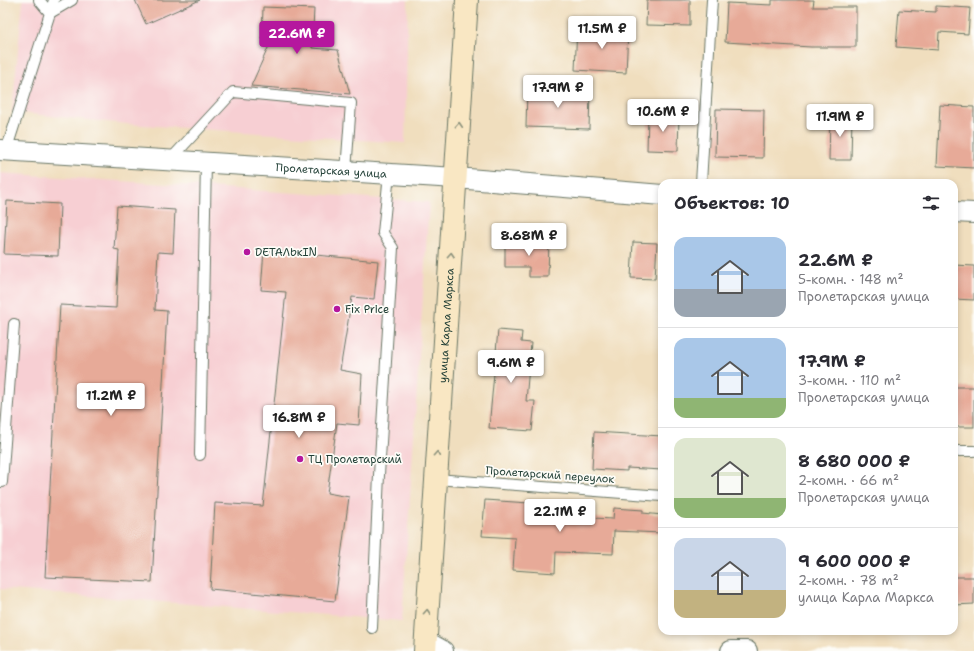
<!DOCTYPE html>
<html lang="ru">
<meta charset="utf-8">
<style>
:root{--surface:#fff;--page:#f2f2f3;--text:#2b2b33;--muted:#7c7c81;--line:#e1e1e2;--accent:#b5179e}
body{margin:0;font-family:"Shantell Sans",sans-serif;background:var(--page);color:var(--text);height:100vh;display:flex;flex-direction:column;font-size:15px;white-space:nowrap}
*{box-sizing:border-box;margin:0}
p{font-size:13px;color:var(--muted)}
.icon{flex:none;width:22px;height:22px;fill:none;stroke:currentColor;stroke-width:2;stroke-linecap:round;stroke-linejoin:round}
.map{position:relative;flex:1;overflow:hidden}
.panel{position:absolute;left:658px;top:179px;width:300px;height:456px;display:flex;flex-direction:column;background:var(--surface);border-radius:12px;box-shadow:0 2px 6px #0003}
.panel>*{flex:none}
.price{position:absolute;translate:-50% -34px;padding:0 9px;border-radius:4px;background:#fff;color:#222;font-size:13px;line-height:26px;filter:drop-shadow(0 1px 2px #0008)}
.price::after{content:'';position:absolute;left:50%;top:24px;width:12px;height:9px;margin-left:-6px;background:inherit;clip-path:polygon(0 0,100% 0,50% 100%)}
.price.on{background:var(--accent);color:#fff}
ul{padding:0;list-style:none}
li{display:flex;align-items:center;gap:12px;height:100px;padding:0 16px}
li+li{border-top:1px solid var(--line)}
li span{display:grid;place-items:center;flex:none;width:112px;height:80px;border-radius:12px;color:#555}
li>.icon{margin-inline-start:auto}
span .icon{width:48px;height:48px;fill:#fffc;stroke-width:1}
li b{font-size:17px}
h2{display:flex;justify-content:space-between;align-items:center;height:48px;padding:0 16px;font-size:17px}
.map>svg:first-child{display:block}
</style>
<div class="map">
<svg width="974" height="651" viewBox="0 0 974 651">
<rect width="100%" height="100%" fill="#fdfcf7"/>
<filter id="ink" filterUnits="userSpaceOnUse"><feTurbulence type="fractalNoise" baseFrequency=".025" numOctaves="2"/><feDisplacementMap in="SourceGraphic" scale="8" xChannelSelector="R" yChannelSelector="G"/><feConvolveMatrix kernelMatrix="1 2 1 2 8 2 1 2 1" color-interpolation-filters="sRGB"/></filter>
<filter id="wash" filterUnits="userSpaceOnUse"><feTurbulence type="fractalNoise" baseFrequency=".012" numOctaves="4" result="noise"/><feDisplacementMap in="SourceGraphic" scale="16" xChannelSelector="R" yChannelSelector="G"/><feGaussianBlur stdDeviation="0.9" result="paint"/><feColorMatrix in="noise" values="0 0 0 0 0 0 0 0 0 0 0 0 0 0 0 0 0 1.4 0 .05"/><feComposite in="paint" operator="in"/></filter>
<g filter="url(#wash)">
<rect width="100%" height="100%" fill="#f0debe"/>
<g fill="#f7cfd3">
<path d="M 23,0 L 408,0 L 405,143 L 127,124 L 12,112 Z"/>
<path d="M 0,173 L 429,202 L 402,621 L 0,589 Z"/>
</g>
<g id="blocks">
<g fill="#e7aa98">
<path d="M 135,0 L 200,0 L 146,24 Z"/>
<path d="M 647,0 L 690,0 L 690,26 L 646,25 Z"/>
<path d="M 772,0 L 814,0 L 813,7 L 856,7 L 856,47 L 811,47 L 725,42 L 727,3 L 772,5 Z"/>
<path d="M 936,6 L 970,8 L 968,34 L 939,32 L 938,50 L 896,47 L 899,10 L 936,12 Z"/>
<path d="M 263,7 L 314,9 L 312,48 L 338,50 L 350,94 L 251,86 L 272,39 L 262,39 Z"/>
<path d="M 577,27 L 628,30 L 626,73 L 575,70 Z"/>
<path d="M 527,89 L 590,91 L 589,129 L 526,127 Z"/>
<path d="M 940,105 L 974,107 L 974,168 L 937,166 Z"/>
<path d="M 716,109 L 764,110 L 763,158 L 715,157 Z"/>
<path d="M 648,115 L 679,116 L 678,151 L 647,150 Z"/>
<path d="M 830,116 L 852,116 L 851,160 L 829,160 Z"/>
<path d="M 7,201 L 60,204 L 58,256 L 4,254 Z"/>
<path d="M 117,206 L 175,210 L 173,253 L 158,252 L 155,310 L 167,311 L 152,582 L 45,577 L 60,305 L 116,308 L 119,250 L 114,249 Z"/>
<path d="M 505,241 L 549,241 L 548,277 L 529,277 L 529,267 L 505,267 Z"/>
<path d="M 633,242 L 657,243 L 655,279 L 631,278 Z"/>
<path d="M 264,250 L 378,261 L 374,299 L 352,297 L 340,370 L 362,374 L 359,425 L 337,423 L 327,493 L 349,497 L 335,601 L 210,589 L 215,503 L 263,506 L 286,292 L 261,290 Z"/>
<path d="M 954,265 L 974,266 L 974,300 L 954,299 Z"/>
<path d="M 498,330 L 522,332 L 521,342 L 531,343 L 526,401 L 535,401 L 532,431 L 489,428 Z"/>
<rect x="954" y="387" width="20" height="40"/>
<path d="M 594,432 L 662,436 L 662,470 L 627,468 L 627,471 L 592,469 Z"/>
<path d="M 485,500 L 529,503 L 528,519 L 572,522 L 572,517 L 613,519 L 614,508 L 643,510 L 643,513 L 662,515 L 662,533 L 614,531 L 613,554 L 556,552 L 555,573 L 513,570 L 515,538 L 482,536 Z"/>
<path d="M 954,577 L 974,577 L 974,604 L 954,605 Z"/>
</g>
</g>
</g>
<g filter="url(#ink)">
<use href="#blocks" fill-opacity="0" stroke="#687564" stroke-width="1"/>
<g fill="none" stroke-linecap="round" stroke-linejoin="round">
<g stroke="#687564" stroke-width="12">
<g id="service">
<path d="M 50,13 L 72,0"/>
<path d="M 50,13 L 54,0"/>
<path d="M 6,151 L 50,13 L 39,0"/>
<path d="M 169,161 L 233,92 L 351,103 L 346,171"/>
<path d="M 701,183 L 712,0"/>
<path d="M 954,451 L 974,451"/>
<path d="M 200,455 L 206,163"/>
<path d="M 436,479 L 662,496"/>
<path d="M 0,482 L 2,482 L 14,324"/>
<path d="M 372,628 L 379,475 L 393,248 L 383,233 L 389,174"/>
</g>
</g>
<g stroke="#687564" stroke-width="22">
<g id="minor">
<path id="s1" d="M 0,150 L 456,178 L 662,195"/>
<path d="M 954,212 L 974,213"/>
<path d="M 425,641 L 443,651"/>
<path d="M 731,651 L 747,651"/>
</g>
</g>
<g stroke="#687564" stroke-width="24">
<g id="secondary">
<path id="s2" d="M 425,651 L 467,0"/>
</g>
</g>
<use href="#service" stroke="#fff" stroke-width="10"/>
<use href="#minor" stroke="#fff" stroke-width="20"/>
<use href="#secondary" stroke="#f9e7c3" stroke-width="22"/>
</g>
<defs><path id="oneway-chevron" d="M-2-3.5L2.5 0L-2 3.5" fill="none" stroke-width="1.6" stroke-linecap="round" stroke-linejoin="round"/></defs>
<g stroke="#8c927c">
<use href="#oneway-chevron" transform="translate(459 125) rotate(-86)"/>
<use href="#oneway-chevron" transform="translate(451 255) rotate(-86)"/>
<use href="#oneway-chevron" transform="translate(437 454) rotate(-86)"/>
<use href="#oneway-chevron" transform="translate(427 612) rotate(-86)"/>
</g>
</g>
<g fill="#b5179e" stroke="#fdfcf7" stroke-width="1.5">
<circle cx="247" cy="252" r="4"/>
<circle cx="337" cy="309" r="4"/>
<circle cx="300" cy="459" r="4"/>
</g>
<g text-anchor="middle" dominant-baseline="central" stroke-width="3.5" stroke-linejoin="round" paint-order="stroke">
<g font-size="11" fill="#1f3d34" stroke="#fdfcf7">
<text stroke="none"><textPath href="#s1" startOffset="332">Пролетарская улица</textPath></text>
<text stroke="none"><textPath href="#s2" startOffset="326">улица Карла Маркса</textPath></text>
<text transform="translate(550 475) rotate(4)">Пролетарский переулок</text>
</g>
<g font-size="11" fill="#1f3d34" stroke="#fdfcf7" text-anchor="start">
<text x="255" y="252">DЕТАЛЬкIN</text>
<text x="345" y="309">Fix Price</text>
<text x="308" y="459">ТЦ Пролетарский</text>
</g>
</g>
</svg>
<b class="price" style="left:602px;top:50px">11.5M ₽</b>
<b class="price on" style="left:297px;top:55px">22.6M ₽</b>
<b class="price" style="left:558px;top:109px">17.9M ₽</b>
<b class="price" style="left:663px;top:133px">10.6M ₽</b>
<b class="price" style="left:840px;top:138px">11.9M ₽</b>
<b class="price" style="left:529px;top:257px">8.68M ₽</b>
<b class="price" style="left:511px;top:384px">9.6M ₽</b>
<b class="price" style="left:111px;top:417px">11.2M ₽</b>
<b class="price" style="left:299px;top:439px">16.8M ₽</b>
<b class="price" style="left:560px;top:533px">22.1M ₽</b>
<section class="panel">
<h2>Объектов: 10<svg class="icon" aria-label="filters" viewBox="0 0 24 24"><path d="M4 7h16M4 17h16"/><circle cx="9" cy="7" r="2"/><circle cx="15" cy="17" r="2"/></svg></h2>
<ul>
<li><span style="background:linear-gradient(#a9c7e8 65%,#9aa5b1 0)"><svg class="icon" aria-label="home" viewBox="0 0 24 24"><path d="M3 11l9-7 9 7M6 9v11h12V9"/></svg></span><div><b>22.6M ₽</b><p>5-комн. · 148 m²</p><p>Пролетарская улица</p></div></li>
<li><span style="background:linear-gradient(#a9c7e8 75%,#8fb573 0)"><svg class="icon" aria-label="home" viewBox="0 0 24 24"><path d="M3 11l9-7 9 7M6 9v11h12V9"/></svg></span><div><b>17.9M ₽</b><p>3-комн. · 110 m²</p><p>Пролетарская улица</p></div></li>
<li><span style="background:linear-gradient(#dfe7d0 75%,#8fb573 0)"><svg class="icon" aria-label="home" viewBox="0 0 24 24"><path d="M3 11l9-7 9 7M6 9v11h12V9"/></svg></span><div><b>8 680 000 ₽</b><p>2-комн. · 66 m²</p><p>Пролетарская улица</p></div></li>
<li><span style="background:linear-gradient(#c9d6e8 65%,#c2b280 0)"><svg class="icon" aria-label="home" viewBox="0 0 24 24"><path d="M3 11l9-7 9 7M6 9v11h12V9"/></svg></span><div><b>9 600 000 ₽</b><p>2-комн. · 78 m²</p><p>улица Карла Маркса</p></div></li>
</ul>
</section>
</div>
